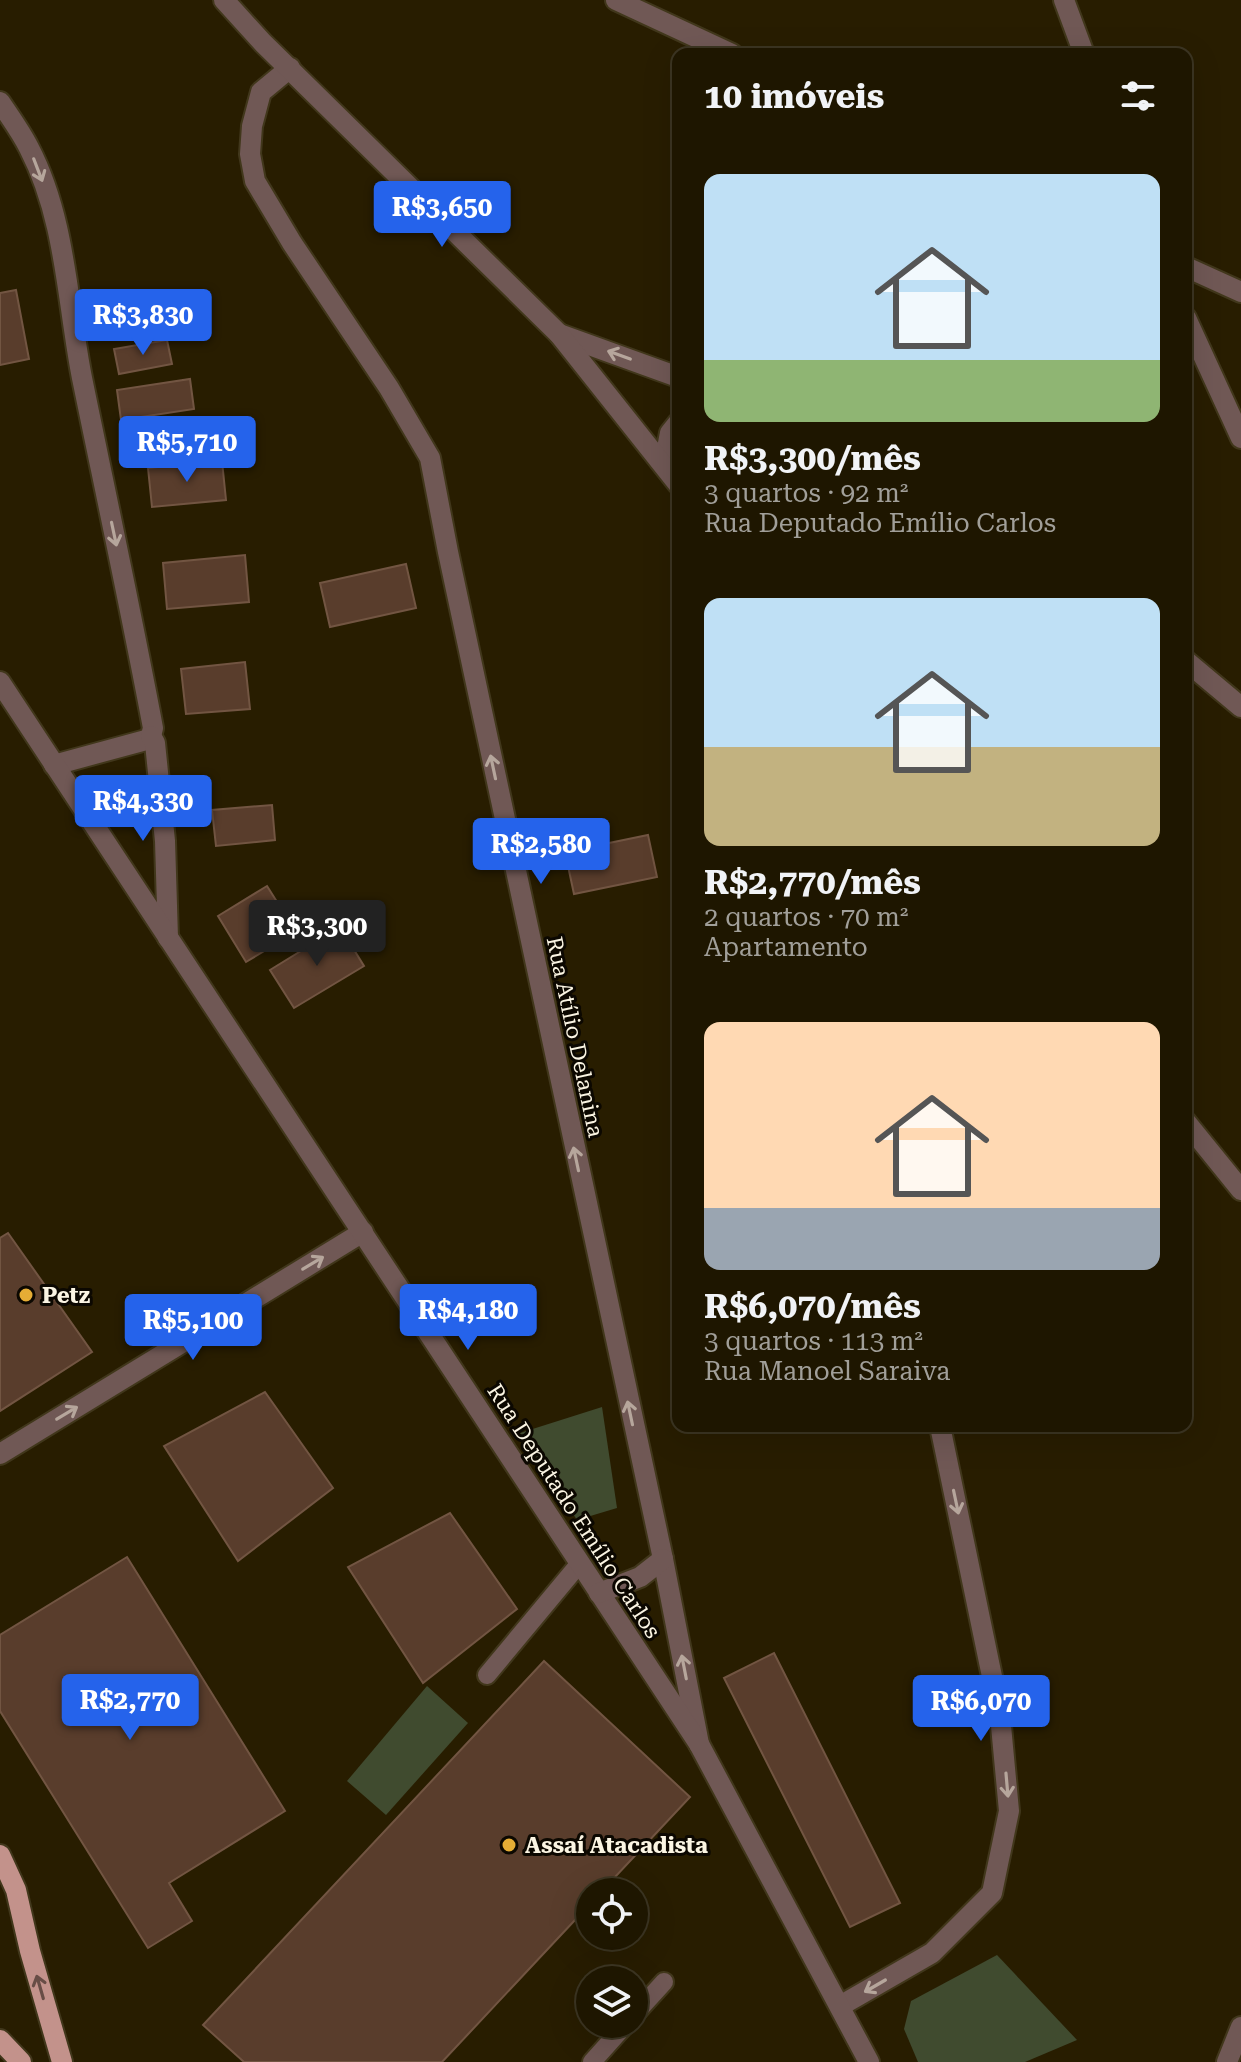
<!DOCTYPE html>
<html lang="pt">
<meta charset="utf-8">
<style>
:root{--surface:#1e1600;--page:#2b230f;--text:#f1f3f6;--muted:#a19f99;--line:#3c3522;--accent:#2563eb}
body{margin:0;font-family:"Roboto Serif",serif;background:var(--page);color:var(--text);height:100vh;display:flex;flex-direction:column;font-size:30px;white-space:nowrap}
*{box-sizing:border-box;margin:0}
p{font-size:26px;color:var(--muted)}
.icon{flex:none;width:44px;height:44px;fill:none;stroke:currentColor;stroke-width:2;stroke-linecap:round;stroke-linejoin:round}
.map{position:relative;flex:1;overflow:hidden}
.details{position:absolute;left:672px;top:48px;width:520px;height:1384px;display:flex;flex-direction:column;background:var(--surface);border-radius:16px;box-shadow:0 8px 32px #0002,0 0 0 2px var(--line)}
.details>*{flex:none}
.fabs{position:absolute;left:576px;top:1878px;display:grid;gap:16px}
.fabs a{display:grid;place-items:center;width:72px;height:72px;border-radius:50%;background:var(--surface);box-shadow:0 8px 32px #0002,0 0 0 2px var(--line);font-size:40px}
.price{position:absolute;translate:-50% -68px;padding:0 18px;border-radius:8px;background:var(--accent);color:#fff;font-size:26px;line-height:52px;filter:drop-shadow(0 2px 4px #0008)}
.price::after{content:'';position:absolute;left:50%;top:48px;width:24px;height:18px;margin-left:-12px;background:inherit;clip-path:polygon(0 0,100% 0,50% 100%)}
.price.on{background:#222;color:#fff}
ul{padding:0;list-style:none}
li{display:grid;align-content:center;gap:16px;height:424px;padding:0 32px}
li span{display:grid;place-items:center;height:248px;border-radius:16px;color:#555}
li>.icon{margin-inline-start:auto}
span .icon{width:144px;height:144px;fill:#fffc;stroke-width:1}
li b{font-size:34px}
h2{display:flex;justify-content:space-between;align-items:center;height:96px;padding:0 32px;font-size:34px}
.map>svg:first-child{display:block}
</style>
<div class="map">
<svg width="1241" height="2062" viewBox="0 0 1241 2062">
<rect width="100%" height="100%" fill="#281d00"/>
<g fill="#404b2f">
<path d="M 602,1407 L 617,1508 L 577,1520 L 520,1433 Z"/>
<path d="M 427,1686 L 468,1723 L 386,1815 L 347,1781 Z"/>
<path d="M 997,1955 L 1077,2040 L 1025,2062 L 918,2062 L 904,2029 L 911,2001 Z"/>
</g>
<g fill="#593d2c" stroke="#725542" stroke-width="2">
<path d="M 16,290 L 29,359 L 0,365 L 0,293 Z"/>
<path d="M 184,296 L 189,322 L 108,337 L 103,312 Z"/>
<path d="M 167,340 L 172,364 L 119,374 L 114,349 Z"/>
<path d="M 190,379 L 194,409 L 121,420 L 117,390 Z"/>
<path d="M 222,461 L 226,500 L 152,507 L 148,468 Z"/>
<path d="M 245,555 L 249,602 L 167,609 L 163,563 Z"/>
<path d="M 406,564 L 416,608 L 330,627 L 320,583 Z"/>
<path d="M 245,662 L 250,709 L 186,714 L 181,669 Z"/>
<path d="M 272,805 L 275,840 L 216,846 L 212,810 Z"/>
<path d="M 648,835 L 657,877 L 574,894 L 565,852 Z"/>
<path d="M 267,886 L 296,932 L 246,962 L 218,916 Z"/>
<path d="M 340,927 L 364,966 L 294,1008 L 270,970 Z"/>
<path d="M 8,1233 L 92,1352 L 0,1411 L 0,1238 Z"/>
<path d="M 265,1392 L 333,1488 L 238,1561 L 164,1446 Z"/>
<path d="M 450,1513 L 517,1609 L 423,1683 L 348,1567 Z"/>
<path d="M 127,1557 L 285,1811 L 169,1883 L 192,1921 L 148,1948 L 0,1711 L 0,1635 Z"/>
<path d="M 774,1653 L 900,1903 L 850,1927 L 724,1678 Z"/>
<path d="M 544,1661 L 690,1797 L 601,1892 L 590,1892 L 590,1904 L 442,2062 L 244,2062 L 203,2025 Z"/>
</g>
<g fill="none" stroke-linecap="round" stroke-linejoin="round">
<g stroke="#41371b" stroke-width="22">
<g id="service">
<path d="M 487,1675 L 580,1563"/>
<path d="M 634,2015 L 664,1982"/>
<path d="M 592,2062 L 626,2024"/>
</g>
</g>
<g stroke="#41371b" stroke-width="24">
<g id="minor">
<path d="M 616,0 L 732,54"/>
<path d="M 1064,0 L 1084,54"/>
<path d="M 290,68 L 261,92 L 252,126 L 250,154 L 255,181 L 292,243 L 389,388 L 430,458 L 448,552 L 663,1559 L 699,1744"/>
<path d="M 0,102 C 10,117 21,132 29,148 C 66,219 67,302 82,378 C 106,495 131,611 153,728 L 151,736 L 146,740 L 54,765"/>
<path d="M 1186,267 L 1241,292"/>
<path d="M 1186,318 L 1241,438"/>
<path d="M 559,334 L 678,377"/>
<path d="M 664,464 L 670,433 L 678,423"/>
<path d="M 1186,661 L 1241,707"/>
<path d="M 151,736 L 155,743 L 165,841 L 168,938"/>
<path d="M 0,1454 L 363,1232"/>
<path d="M 840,2006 L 932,1953 L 992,1893 L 1009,1811 L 1000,1715 L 940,1426"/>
<path d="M 1227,2062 L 1241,2027"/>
</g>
</g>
<g stroke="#41371b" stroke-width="24">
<g id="tertiary">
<path d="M 224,0 L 263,43 L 559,334 L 678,484"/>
<path d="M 0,682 L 699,1744 L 869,2062"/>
<path d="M 1186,1122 L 1241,1190"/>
<path d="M 599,1593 L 640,1577 L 663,1559"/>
</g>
</g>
<g stroke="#41371b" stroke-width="24">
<g id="primary">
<path d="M 0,1855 L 16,1890 L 30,1951 L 62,2062"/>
<path d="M 0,2040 L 21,2062"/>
</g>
</g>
<use href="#service" stroke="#705855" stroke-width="18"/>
<use href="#minor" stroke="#705855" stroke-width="20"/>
<use href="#tertiary" stroke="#705855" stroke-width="20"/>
<use href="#primary" stroke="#c3928b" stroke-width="20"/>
</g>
<defs><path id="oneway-shaft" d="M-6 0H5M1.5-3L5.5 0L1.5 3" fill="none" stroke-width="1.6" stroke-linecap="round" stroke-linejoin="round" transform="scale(2)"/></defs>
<g stroke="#b6a69c">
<use href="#oneway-shaft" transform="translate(38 170) rotate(69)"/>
<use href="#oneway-shaft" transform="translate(619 355) rotate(-160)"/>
<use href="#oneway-shaft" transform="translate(114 534) rotate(78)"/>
<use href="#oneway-shaft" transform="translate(493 767) rotate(-102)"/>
<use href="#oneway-shaft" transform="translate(576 1159) rotate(-102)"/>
<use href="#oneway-shaft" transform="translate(313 1263) rotate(-31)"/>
<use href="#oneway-shaft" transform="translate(67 1413) rotate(-31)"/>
<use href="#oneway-shaft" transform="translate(630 1413) rotate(-102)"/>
<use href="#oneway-shaft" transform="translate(956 1502) rotate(78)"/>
<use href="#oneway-shaft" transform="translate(684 1667) rotate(-101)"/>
<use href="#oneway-shaft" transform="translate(1007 1785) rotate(85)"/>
<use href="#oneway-shaft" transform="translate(875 1986) rotate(150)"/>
</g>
<use stroke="#684d46" href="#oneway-shaft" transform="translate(40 1987) rotate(-106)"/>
<g fill="#e5ad35" stroke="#0c0801" stroke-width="3">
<circle cx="26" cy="1295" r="8"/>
<circle cx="509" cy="1845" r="8"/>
</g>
<g text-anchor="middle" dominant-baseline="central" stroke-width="6" stroke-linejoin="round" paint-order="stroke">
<g font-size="22" fill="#fbf5e3" stroke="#0c0801">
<text transform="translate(575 1037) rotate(78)">Rua Atílio Delanina</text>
<text transform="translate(574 1511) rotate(57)">Rua Deputado Emílio Carlos</text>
</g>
<g font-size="22" font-weight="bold" fill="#fbf5e3" stroke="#0c0801" text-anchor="start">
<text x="42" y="1295">Petz</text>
<text x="525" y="1845">Assaí Atacadista</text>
</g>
</g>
</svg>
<div class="fabs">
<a><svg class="icon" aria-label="locate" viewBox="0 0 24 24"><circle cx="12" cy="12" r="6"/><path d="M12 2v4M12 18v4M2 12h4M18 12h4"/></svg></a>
<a><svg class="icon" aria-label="layers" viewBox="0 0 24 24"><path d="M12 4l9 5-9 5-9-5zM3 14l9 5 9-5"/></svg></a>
</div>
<b class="price" style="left:442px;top:249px">R$3,650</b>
<b class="price" style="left:143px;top:357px">R$3,830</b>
<b class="price" style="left:187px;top:484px">R$5,710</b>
<b class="price" style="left:143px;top:843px">R$4,330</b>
<b class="price" style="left:541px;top:886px">R$2,580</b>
<b class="price on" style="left:317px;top:968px">R$3,300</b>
<b class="price" style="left:468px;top:1352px">R$4,180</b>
<b class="price" style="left:193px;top:1362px">R$5,100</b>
<b class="price" style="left:130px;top:1742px">R$2,770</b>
<b class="price" style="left:981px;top:1743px">R$6,070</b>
<section class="details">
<h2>10 imóveis<svg class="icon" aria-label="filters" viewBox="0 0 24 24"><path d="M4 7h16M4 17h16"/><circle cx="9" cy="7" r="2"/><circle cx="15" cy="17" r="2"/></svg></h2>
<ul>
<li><span style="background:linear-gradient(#bfe0f5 75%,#8fb573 0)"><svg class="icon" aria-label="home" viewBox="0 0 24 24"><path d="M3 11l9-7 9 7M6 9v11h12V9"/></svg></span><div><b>R$3,300/mês</b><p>3 quartos · 92 m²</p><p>Rua Deputado Emílio Carlos</p></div></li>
<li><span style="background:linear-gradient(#bfe0f5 60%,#c2b280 0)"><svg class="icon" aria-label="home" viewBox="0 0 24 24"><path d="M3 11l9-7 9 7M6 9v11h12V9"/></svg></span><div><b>R$2,770/mês</b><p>2 quartos · 70 m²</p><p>Apartamento</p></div></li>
<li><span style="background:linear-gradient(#ffd9b3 75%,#9aa5b1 0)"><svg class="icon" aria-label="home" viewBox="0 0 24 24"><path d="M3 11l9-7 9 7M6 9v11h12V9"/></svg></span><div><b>R$6,070/mês</b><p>3 quartos · 113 m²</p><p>Rua Manoel Saraiva</p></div></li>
</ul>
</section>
</div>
